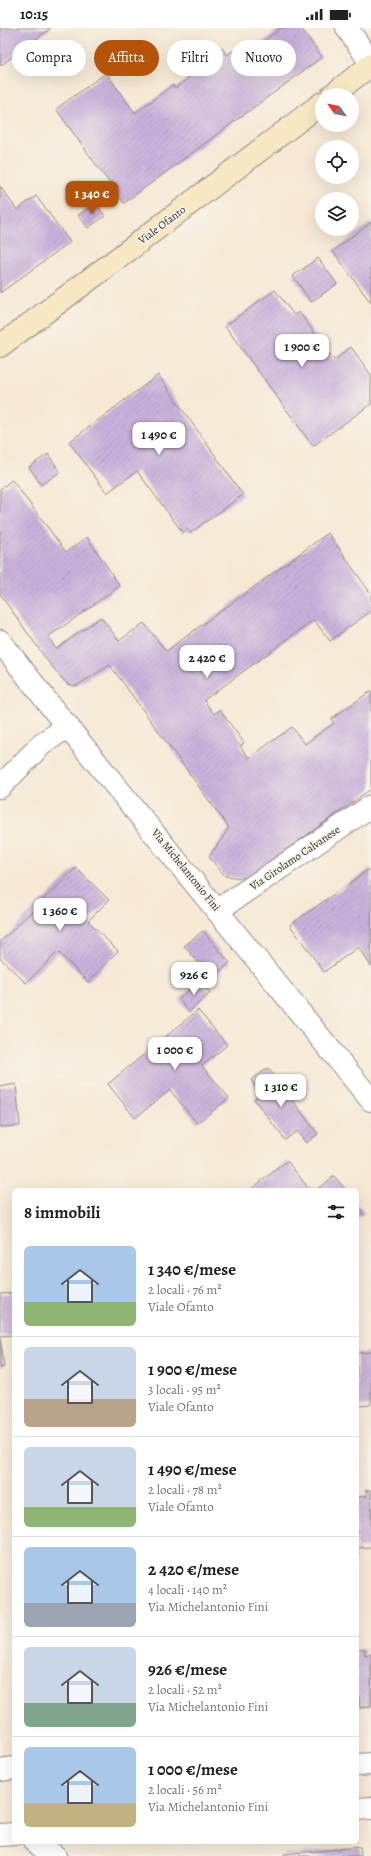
<!DOCTYPE html>
<html lang="it">
<meta charset="utf-8">
<style>
:root{--surface:#fff;--page:#f6f6f6;--text:#202124;--muted:#757577;--line:#e0e0e0;--accent:#b45309}
body{margin:0;font-family:Alegreya,serif;background:var(--page);color:var(--text);height:100vh;display:flex;flex-direction:column;font-size:15px;white-space:nowrap}
*{box-sizing:border-box;margin:0}
p{font-size:13px;color:var(--muted)}
.icon{flex:none;width:22px;height:22px;fill:none;stroke:currentColor;stroke-width:2;stroke-linecap:round;stroke-linejoin:round}
.map{position:relative;flex:1;overflow:hidden}
.details{position:absolute;left:12px;top:1160px;width:347px;height:656px;display:flex;flex-direction:column;background:var(--surface);border-radius:6px;box-shadow:0 4px 16px #0002}
.details>*{flex:none}
.top-card{position:absolute;left:12px;top:12px;width:347px;height:36px;display:flex;gap:8px}
.needle{width:26px;rotate:303deg}
.controls{position:absolute;left:315px;top:60px;display:grid;gap:8px}
.controls a{display:grid;place-items:center;width:44px;height:44px;border-radius:50%;background:var(--surface);box-shadow:0 4px 16px #0002;font-size:20px}
.price{position:absolute;translate:-50% -34px;padding:0 9px;border-radius:8px;background:#fff;color:#222;font-size:13px;line-height:26px;filter:drop-shadow(0 1px 2px #0008)}
.price::after{content:'';position:absolute;left:50%;top:24px;width:12px;height:9px;margin-left:-6px;background:inherit;clip-path:polygon(0 0,100% 0,50% 100%)}
.price.selected{background:var(--accent);color:#fff}
ul{padding:0;list-style:none}
li{display:flex;align-items:center;gap:12px;height:100px;padding:0 12px}
li+li{border-top:1px solid var(--line)}
li span{display:grid;place-items:center;flex:none;width:112px;height:80px;border-radius:6px;color:#555}
li>.icon{margin-inline-start:auto}
span .icon{width:48px;height:48px;fill:#fffc;stroke-width:1}
li b{font-size:17px}
h2{display:flex;justify-content:space-between;align-items:center;height:48px;padding:0 12px;font-size:17px}
.tag{padding:0 14px;border-radius:18px;background:var(--surface);box-shadow:0 4px 16px #0002;font-size:14px;line-height:36px}
.tag.selected{background:var(--accent);color:#fff}
.status{display:flex;justify-content:space-between;align-items:center;height:28px;padding:0 20px;background:var(--surface);direction:ltr}
.status svg{height:11px;fill:currentColor}
.map>svg:first-child{display:block}
</style>
<div class="status"><b>10:15</b><svg viewBox="0 0 49 12"><path d="M0 12V9h3v3zM5 12V6h3v6zM10 12V3h3v9zM15 12V0h3v12zM26 1h20v11H26zM47 4h2v5h-2z"/></svg></div>
<div class="map">
<svg width="371" height="1828" viewBox="0 0 371 1828">
<defs>
<pattern id="building-hatch" width="6" height="6" patternUnits="userSpaceOnUse"><rect width="6" height="6" fill="#c9b1db"/><path d="M-1 1l2-2M0 6l6-6M5 7l2-2" fill="none" stroke="#ad98bc"/></pattern>
</defs>
<rect width="100%" height="100%" fill="#f7f3e8"/>
<filter id="ink" filterUnits="userSpaceOnUse"><feTurbulence type="fractalNoise" baseFrequency=".025" numOctaves="2"/><feDisplacementMap in="SourceGraphic" scale="8" xChannelSelector="R" yChannelSelector="G"/><feConvolveMatrix kernelMatrix="1 2 1 2 8 2 1 2 1" color-interpolation-filters="sRGB"/></filter>
<filter id="wash" filterUnits="userSpaceOnUse"><feTurbulence type="fractalNoise" baseFrequency=".012" numOctaves="4" result="noise"/><feDisplacementMap in="SourceGraphic" scale="16" xChannelSelector="R" yChannelSelector="G"/><feGaussianBlur stdDeviation="0.9" result="paint"/><feColorMatrix in="noise" values="0 0 0 0 0 0 0 0 0 0 0 0 0 0 0 0 0 1.4 0 .05"/><feComposite in="paint" operator="in"/></filter>
<g filter="url(#wash)">
<rect width="100%" height="100%" fill="#f6e8d4"/>
<g id="blocks">
<g fill="url(#building-hatch)">
<path d="M 0,0 L 51,0 L 0,38 Z"/>
<path d="M 281,0 L 301,0 L 322,29 L 124,175 L 56,81 L 106,45 L 135,85 L 173,57 L 175,60 L 198,43 L 196,40 L 222,20 L 227,27 L 242,17 L 247,25 Z"/>
<path d="M 0,158 L 17,182 L 36,168 L 70,214 L 0,265 Z"/>
<path d="M 96,175 L 105,188 L 88,200 L 78,187 Z"/>
<path d="M 371,194 L 371,275 L 333,223 Z"/>
<path d="M 318,230 L 337,256 L 311,274 L 293,248 Z"/>
<path d="M 275,262 L 294,287 L 299,284 L 334,332 L 351,319 L 371,347 L 371,376 L 313,418 L 225,298 Z"/>
<path d="M 158,347 L 243,467 L 190,505 L 187,501 L 183,505 L 137,443 L 107,465 L 69,414 Z"/>
<path d="M 48,426 L 60,444 L 41,457 L 29,439 Z"/>
<path d="M 12,452 L 66,524 L 87,509 L 120,558 L 48,609 L 56,621 L 101,589 L 119,613 L 144,595 L 166,623 L 328,505 L 371,566 L 371,583 L 330,613 L 314,592 L 204,672 L 214,686 L 220,682 L 244,715 L 240,718 L 249,730 L 292,699 L 305,716 L 334,695 L 331,691 L 371,663 L 371,761 L 248,849 L 244,850 L 225,848 L 209,829 L 229,800 L 110,637 L 76,658 L 67,656 L 49,635 L 0,566 L 0,461 Z"/>
<path d="M 76,840 L 109,872 L 88,893 L 118,923 L 88,954 L 58,924 L 26,955 L 0,930 L 0,914 Z"/>
<path d="M 371,840 L 371,938 L 358,919 L 324,944 L 290,897 Z"/>
<path d="M 203,903 L 230,935 L 211,950 L 184,918 Z"/>
<path d="M 199,953 L 210,965 L 189,984 L 179,971 Z"/>
<path d="M 198,982 L 227,1017 L 202,1038 L 229,1070 L 197,1095 L 170,1062 L 135,1090 L 108,1056 Z"/>
<path d="M 268,1040 L 318,1106 L 306,1115 L 297,1103 L 285,1112 L 254,1071 L 261,1066 L 251,1052 Z"/>
<path d="M 16,1056 L 20,1098 L 0,1099 L 0,1059 Z"/>
<path d="M 287,1133 L 310,1162 L 250,1162 Z"/>
<path d="M 334,1148 L 346,1162 L 316,1162 L 333,1149 Z"/>
<path d="M 357,1176 L 364,1185 L 357,1190 Z"/>
<path d="M 14,1265 L 14,1307 L 0,1308 L 0,1266 Z"/>
<path d="M 0,1310 L 4,1339 L 0,1340 Z"/>
<path d="M 369,1324 L 371,1324 L 371,1375 L 370,1377 L 357,1378 L 357,1325 Z"/>
<path d="M 366,1462 L 371,1462 L 371,1519 L 358,1520 L 359,1526 L 357,1526 L 357,1469 L 367,1468 Z"/>
<path d="M 357,1621 L 365,1621 L 365,1627 L 371,1626 L 371,1678 L 360,1680 L 359,1669 L 357,1669 Z"/>
<path d="M 360,1819 L 361,1828 L 284,1828 L 284,1826 Z"/>
</g>
</g>
</g>
<g filter="url(#ink)">
<use href="#blocks" fill-opacity="0" stroke="#908a80" stroke-width="1"/>
<g fill="none" stroke-linecap="round" stroke-linejoin="round">
<g stroke="#908a80" stroke-width="24">
<g id="minor">
<path d="M 347,0 L 371,35"/>
<path d="M 0,613 L 53,681 L 371,1072"/>
<path d="M 0,759 L 41,717 L 68,698"/>
<path d="M 218,882 L 371,778"/>
<path d="M 357,1737 L 371,1736"/>
<path d="M 0,1742 L 14,1740"/>
<path d="M 357,1781 L 371,1780"/>
<path d="M 0,1807 L 14,1806"/>
<path d="M 35,1814 L 55,1828"/>
</g>
</g>
<g stroke="#908a80" stroke-width="24">
<g id="secondary">
<path d="M 332,67 L 371,37"/>
<path d="M 0,318 L 113,234 L 322,75"/>
</g>
</g>
<use href="#minor" stroke="#fff" stroke-width="22"/>
<use href="#secondary" stroke="#f7e8c3" stroke-width="22"/>
</g>
</g>
<g text-anchor="middle" dominant-baseline="central" stroke-width="3.5" stroke-linejoin="round" paint-order="stroke">
<g font-size="11" fill="#2b2b2b" stroke="#f7f3e8">
<text transform="translate(162 197) rotate(-37)">Viale Ofanto</text>
<text transform="translate(295 830) rotate(-34)">Via Girolamo Calvanese</text>
<text transform="translate(186 842) rotate(51)">Via Michelantonio Fini</text>
</g>
</g>
</svg>
<div class="controls">
<a><svg class="needle" viewBox="-14 -14 28 28"><path d="M0-13l5 13h-10z" fill="#e53935"/><path d="M0 13l5-13h-10z" fill="#757577"/></svg></a>
<a><svg class="icon" aria-label="locate" viewBox="0 0 24 24"><circle cx="12" cy="12" r="6"/><path d="M12 2v4M12 18v4M2 12h4M18 12h4"/></svg></a>
<a><svg class="icon" aria-label="layers" viewBox="0 0 24 24"><path d="M12 4l9 5-9 5-9-5zM3 14l9 5 9-5"/></svg></a>
</div>
<b class="price selected" style="left:92px;top:187px">1 340 €</b>
<b class="price" style="left:302px;top:340px">1 900 €</b>
<b class="price" style="left:159px;top:428px">1 490 €</b>
<b class="price" style="left:207px;top:651px">2 420 €</b>
<b class="price" style="left:60px;top:904px">1 360 €</b>
<b class="price" style="left:194px;top:968px">926 €</b>
<b class="price" style="left:175px;top:1043px">1 000 €</b>
<b class="price" style="left:281px;top:1080px">1 310 €</b>
<div class="top-card">
<a class="tag">Compra</a>
<a class="tag selected">Affitta</a>
<a class="tag">Filtri</a>
<a class="tag">Nuovo</a>
</div>
<section class="details">
<h2>8 immobili<svg class="icon" aria-label="filters" viewBox="0 0 24 24"><path d="M4 7h16M4 17h16"/><circle cx="9" cy="7" r="2"/><circle cx="15" cy="17" r="2"/></svg></h2>
<ul>
<li><span style="background:linear-gradient(#a9c7e8 70%,#8fb573 0)"><svg class="icon" aria-label="home" viewBox="0 0 24 24"><path d="M3 11l9-7 9 7M6 9v11h12V9"/></svg></span><div><b>1 340 €/mese</b><p>2 locali · 76 m²</p><p>Viale Ofanto</p></div></li>
<li><span style="background:linear-gradient(#c9d6e8 65%,#b9a48a 0)"><svg class="icon" aria-label="home" viewBox="0 0 24 24"><path d="M3 11l9-7 9 7M6 9v11h12V9"/></svg></span><div><b>1 900 €/mese</b><p>3 locali · 95 m²</p><p>Viale Ofanto</p></div></li>
<li><span style="background:linear-gradient(#c9d6e8 75%,#8fb573 0)"><svg class="icon" aria-label="home" viewBox="0 0 24 24"><path d="M3 11l9-7 9 7M6 9v11h12V9"/></svg></span><div><b>1 490 €/mese</b><p>2 locali · 78 m²</p><p>Viale Ofanto</p></div></li>
<li><span style="background:linear-gradient(#a9c7e8 70%,#9aa5b1 0)"><svg class="icon" aria-label="home" viewBox="0 0 24 24"><path d="M3 11l9-7 9 7M6 9v11h12V9"/></svg></span><div><b>2 420 €/mese</b><p>4 locali · 140 m²</p><p>Via Michelantonio Fini</p></div></li>
<li><span style="background:linear-gradient(#c9d6e8 70%,#7fa58c 0)"><svg class="icon" aria-label="home" viewBox="0 0 24 24"><path d="M3 11l9-7 9 7M6 9v11h12V9"/></svg></span><div><b>926 €/mese</b><p>2 locali · 52 m²</p><p>Via Michelantonio Fini</p></div></li>
<li><span style="background:linear-gradient(#a9c7e8 70%,#c2b280 0)"><svg class="icon" aria-label="home" viewBox="0 0 24 24"><path d="M3 11l9-7 9 7M6 9v11h12V9"/></svg></span><div><b>1 000 €/mese</b><p>2 locali · 56 m²</p><p>Via Michelantonio Fini</p></div></li>
</ul>
</section>
</div>
